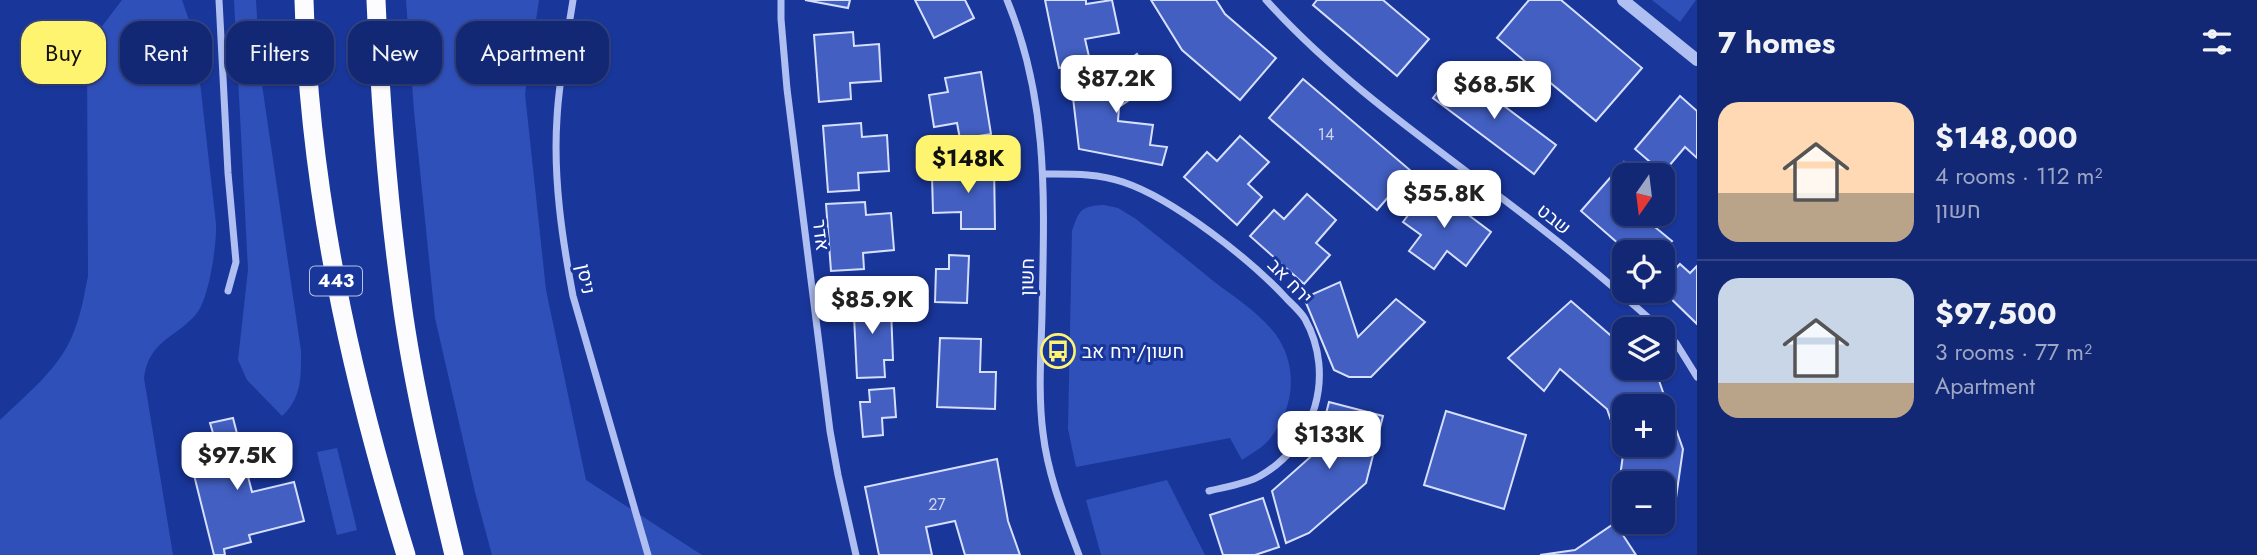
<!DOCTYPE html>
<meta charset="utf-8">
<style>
:root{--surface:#132874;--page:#20347c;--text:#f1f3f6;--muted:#9da6c5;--line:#324486;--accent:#fff46f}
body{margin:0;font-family:Jost,Heebo,sans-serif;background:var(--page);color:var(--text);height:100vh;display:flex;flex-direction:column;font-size:26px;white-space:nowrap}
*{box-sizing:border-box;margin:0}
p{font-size:23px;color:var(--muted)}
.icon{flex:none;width:38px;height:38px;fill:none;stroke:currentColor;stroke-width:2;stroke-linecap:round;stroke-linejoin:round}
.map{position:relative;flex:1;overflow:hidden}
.details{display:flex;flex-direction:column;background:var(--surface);width:560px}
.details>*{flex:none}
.guide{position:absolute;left:21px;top:21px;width:665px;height:63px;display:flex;gap:14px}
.needle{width:46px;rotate:194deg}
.buttons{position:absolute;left:1612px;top:163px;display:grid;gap:14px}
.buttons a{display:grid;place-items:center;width:63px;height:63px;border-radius:14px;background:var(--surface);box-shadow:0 2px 5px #0004,0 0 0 2px var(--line);font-size:35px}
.price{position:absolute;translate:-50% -60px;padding:0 16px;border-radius:14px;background:#fff;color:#222;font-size:23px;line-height:46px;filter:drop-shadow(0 2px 4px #0008)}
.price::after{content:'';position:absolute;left:50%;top:42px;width:21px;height:16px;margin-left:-10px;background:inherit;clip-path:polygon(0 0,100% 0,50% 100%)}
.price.on{background:var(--accent);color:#111}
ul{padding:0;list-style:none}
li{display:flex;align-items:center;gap:21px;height:175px;padding:0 21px}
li+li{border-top:2px solid var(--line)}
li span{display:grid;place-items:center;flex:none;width:196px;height:140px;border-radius:21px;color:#555}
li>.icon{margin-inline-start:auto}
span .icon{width:84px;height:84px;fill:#fffc;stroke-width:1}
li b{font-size:30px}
h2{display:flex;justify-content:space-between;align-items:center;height:84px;padding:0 21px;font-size:30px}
.chip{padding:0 24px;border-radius:21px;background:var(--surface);box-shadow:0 2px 5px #0004,0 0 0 2px var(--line);font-size:24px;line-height:63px}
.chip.on{background:var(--accent);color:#111}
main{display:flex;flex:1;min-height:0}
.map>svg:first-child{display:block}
</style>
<main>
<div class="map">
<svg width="1697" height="555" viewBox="0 0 1697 555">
<rect width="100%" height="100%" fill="#19369a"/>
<g fill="#3050b9">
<path d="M 122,0 L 182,0 L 195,38 L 216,224 C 217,244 209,298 197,313 C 177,338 149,339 144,378 L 173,555 L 0,555 L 0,420 C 27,394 59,369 73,334 C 81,315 84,296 88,276 L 87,46 Z"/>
<path d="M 234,0 L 256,0 L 260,71 L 301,351 C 301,376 302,398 282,416 L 247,380 L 238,360 L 248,270 Z"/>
<path d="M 406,0 L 539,0 L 525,94 L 546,290 L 586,480 L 702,555 L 492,555 L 475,492 L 435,318 L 414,111 Z"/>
<path d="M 1652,0 L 1696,0 L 1680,22 Z"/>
<path d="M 1104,205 L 1118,208 L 1136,219 C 1161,239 1187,259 1212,280 C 1235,298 1265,316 1280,341 C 1299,374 1292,413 1268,441 C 1261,449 1250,454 1242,460 L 1230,438 L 1076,467 L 1068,429 L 1072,231 C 1079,210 1081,206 1104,205 Z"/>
<path d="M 337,448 L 357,530 L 337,535 L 317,452 Z"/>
<path d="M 1167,480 L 1205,555 L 1101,555 L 1086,500 Z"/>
</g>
<g fill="#425fc1" stroke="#d6dffc" stroke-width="2" fill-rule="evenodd">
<path d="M 805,0 L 850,0 L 848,8 Z"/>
<path d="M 915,0 L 965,0 L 974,18 L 934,38 Z"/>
<path d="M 1045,0 L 1086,0 L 1086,4 L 1112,0 L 1119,33 L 1085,39 L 1090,61 L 1059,68 Z"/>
<path d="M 1151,0 L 1216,0 L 1225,14 L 1276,58 L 1240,100 L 1182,50 Z"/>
<path d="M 1317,0 L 1383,0 L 1429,39 L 1397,76 L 1313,5 Z"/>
<path d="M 1529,0 L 1561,0 L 1642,68 L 1596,121 L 1497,38 Z"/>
<path d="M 853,32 L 854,46 L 879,44 L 881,81 L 850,83 L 851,99 L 819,102 L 814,35 Z"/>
<path d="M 1137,54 L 1157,81 L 1119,107 L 1118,121 L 1153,125 L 1150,145 L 1167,147 L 1162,165 L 1079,149 L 1072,89 L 1102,80 Z"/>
<path d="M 1455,69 L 1556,145 L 1534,174 L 1433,98 Z"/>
<path d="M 981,72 L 991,134 L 960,139 L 957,123 L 934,127 L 929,95 L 948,92 L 945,78 Z"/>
<path d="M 1303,79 L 1411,171 L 1377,210 L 1269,118 Z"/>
<path d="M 1680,96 L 1697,111 L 1697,158 L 1685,147 L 1663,173 L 1635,149 Z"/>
<path d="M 861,123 L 862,137 L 887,135 L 889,171 L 858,173 L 859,190 L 828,192 L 823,126 Z"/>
<path d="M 1240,136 L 1269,162 L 1248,184 L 1262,197 L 1237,225 L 1184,177 L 1207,152 L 1217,161 Z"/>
<path d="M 994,162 L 995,229 L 961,229 L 961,212 L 933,213 L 932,176 L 960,175 L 960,163 Z"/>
<path d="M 1624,162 L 1638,175 L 1624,175 L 1624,214 L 1639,214 L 1672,241 L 1662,252 L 1628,252 L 1581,211 Z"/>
<path d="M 1430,186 L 1491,232 L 1466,266 L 1447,251 L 1434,269 L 1409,251 L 1421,235 L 1403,222 Z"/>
<path d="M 1307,194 L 1336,220 L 1316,243 L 1330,255 L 1304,284 L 1250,236 L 1274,210 L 1284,219 Z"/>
<path d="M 865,202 L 866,215 L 891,213 L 894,250 L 863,253 L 864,269 L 831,271 L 826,204 Z"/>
<path d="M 949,255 L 969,256 L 967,303 L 935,302 L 936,269 L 949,269 Z"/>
<path d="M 1680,264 L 1690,273 L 1697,266 L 1697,324 L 1662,290 L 1662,282 Z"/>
<path d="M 1340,282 L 1358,337 L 1396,299 L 1425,322 L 1371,377 L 1349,377 L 1334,370 L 1304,298 Z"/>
<path d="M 880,293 L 881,309 L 891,309 L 893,360 L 884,360 L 885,377 L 857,378 L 853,295 Z"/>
<path d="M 1571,301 L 1624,347 L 1624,368 L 1648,368 L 1657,375 L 1683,449 L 1676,498 L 1662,497 L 1662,483 L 1624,483 L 1624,492 L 1618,491 L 1623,455 L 1607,409 L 1560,369 L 1544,391 L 1508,358 ZM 1624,406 L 1662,406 L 1662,444 L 1624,444 Z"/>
<path d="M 940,338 L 981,339 L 980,372 L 996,372 L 995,409 L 937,407 Z"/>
<path d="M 894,388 L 896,417 L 882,418 L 883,435 L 863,437 L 860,402 L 870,402 L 869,390 Z"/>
<path d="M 1329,402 L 1383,416 L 1366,483 L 1309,533 L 1286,543 L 1272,491 L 1316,452 Z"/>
<path d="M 1446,411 L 1526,435 L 1504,509 L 1424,485 Z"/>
<path d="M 233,418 L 252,492 L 294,482 L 304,521 L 249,535 L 251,542 L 224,549 L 225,555 L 214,555 L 190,459 L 196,451 L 193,438 L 213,433 L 210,423 Z"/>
<path d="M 997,459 L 1008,521 L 1020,555 L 965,555 L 955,521 L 926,527 L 932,555 L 879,555 L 865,487 Z"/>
<path d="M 1263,498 L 1279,547 L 1255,555 L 1223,555 L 1210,515 Z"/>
<path d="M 1615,523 L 1636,555 L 1540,555 L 1575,550 Z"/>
</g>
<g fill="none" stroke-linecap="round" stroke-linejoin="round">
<g stroke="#afbff1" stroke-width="7">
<path d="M 219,0 L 228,173 L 236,262 L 228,291"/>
<path d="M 573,0 C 567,39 559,79 557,118 C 553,177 562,238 573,296 L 648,555"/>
<path d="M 781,0 L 781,19 L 787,89 L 830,431 L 838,475 L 856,555"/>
<path d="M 1007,0 C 1050,104 1044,205 1042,315 C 1041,354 1038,394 1043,433 C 1048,476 1064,515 1079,555"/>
<path d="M 1266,0 C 1346,89 1448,155 1542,229 C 1583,261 1622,294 1661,329"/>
<path d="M 1044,174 C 1071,174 1097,173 1123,182 C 1174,199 1251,260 1287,299 C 1293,305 1301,312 1305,319 C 1336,375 1315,445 1260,476 C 1246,484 1225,487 1209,491"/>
<path d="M 1662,331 L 1676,343 L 1697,377"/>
</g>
<path stroke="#afbff1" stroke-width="12" d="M 1623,0 L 1697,60"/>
<g stroke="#fcfcff" stroke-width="19">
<path d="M 304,0 C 309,189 350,375 406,555"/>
<path d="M 376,0 C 380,96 387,193 400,288 C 411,378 433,467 454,555"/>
</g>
</g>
<defs>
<g id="bus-ring" transform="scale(1.75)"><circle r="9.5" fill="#19369a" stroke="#fff46f" stroke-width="1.5"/><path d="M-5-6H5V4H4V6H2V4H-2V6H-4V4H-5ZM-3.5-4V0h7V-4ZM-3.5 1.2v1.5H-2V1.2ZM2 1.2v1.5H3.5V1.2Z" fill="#fff46f"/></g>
</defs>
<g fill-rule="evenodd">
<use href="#bus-ring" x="1058" y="351"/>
</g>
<g text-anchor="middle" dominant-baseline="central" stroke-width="6" stroke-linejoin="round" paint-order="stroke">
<g font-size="16" fill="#d0d7f0">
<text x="1326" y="134">14</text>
<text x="937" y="504">27</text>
</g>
<rect fill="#19369a" stroke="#bac3e1" stroke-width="2" x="310" y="266.5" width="52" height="29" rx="5"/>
<g font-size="18" font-weight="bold" fill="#fff">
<text x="336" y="281">443</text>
</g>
<g font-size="19" fill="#fff" stroke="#19369a">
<text transform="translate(1554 219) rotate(38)">שבט</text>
<text transform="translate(821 235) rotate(83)">אדר</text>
<text transform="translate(1027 277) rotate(-89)">חשון</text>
<text transform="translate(586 279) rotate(78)">ניסן</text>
<text transform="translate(1290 281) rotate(46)">ירח אב</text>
</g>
<g font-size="19" fill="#fff" stroke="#19369a" text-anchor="start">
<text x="1082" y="351">חשון/ירח אב</text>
</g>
</g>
</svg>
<div class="buttons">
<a><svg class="needle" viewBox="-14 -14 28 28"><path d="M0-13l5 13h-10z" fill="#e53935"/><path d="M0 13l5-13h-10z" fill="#9da6c5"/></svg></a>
<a><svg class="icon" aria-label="locate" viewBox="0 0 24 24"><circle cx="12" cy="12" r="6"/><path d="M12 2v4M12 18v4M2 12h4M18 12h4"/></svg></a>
<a><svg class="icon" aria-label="layers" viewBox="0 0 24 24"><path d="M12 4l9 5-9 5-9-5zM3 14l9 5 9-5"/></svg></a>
<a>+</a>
<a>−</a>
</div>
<b class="price" style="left:1116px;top:115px">$87.2K</b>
<b class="price" style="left:1494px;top:121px">$68.5K</b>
<b class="price on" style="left:968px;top:195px">$148K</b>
<b class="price" style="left:1444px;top:230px">$55.8K</b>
<b class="price" style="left:872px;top:336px">$85.9K</b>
<b class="price" style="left:1329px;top:471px">$133K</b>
<b class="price" style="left:237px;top:492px">$97.5K</b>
<div class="guide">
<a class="chip on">Buy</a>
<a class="chip">Rent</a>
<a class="chip">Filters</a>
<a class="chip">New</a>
<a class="chip">Apartment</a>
</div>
</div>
<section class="details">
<h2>7 homes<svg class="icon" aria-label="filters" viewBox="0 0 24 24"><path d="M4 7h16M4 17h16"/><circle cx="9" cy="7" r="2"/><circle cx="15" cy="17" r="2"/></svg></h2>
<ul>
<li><span style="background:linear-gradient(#ffd9b3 65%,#b9a48a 0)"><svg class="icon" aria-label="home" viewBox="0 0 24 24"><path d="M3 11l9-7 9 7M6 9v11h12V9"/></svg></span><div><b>$148,000</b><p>4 rooms · 112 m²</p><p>חשון</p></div></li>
<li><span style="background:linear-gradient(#c9d6e8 75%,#b9a48a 0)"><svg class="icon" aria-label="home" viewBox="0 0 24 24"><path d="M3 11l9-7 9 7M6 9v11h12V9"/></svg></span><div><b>$97,500</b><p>3 rooms · 77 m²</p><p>Apartment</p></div></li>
</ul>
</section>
</main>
